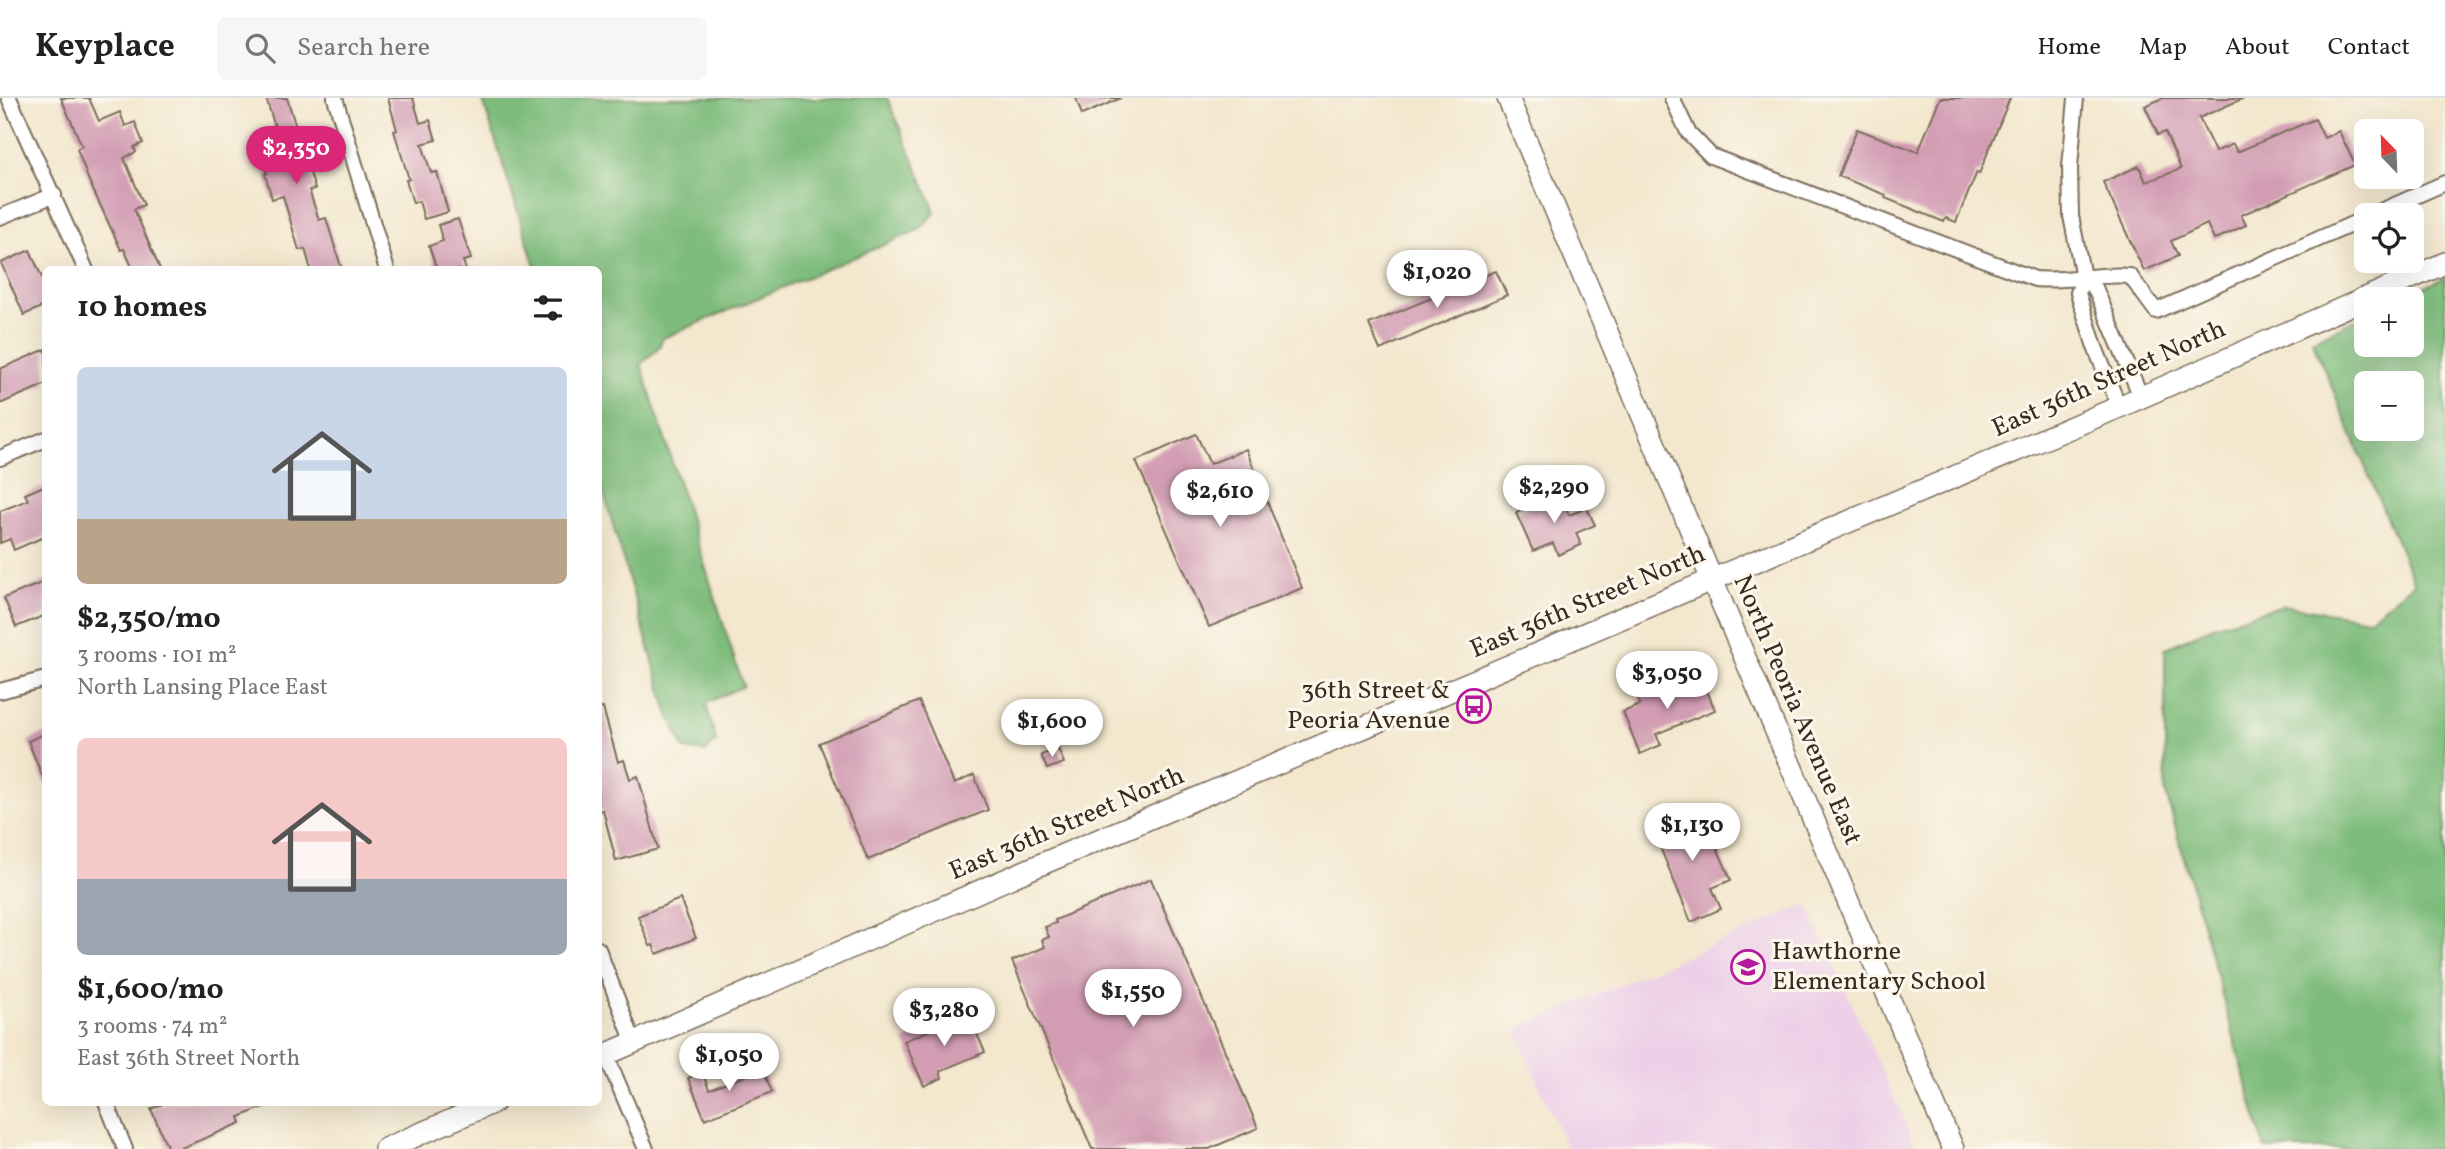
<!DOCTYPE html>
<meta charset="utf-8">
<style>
:root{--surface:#fff;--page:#f6f6f6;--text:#222;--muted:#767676;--line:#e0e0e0;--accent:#db2777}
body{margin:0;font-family:Vollkorn,serif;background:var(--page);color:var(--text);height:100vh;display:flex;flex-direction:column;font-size:26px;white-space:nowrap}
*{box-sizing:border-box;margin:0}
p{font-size:23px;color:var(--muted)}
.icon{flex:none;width:38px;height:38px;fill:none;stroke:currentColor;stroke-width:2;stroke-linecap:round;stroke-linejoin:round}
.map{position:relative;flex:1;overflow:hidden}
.sheet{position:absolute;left:42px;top:168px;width:560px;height:840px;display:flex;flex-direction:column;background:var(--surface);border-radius:10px;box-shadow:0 7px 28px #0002}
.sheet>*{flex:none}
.needle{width:46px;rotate:337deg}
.tools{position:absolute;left:2354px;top:21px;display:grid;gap:14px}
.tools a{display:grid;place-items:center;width:70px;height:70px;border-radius:10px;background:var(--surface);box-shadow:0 7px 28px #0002;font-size:35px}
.price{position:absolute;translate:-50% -60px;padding:0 16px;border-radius:24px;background:#fff;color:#222;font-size:23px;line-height:46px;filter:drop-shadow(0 2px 4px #0008)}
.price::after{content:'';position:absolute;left:50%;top:42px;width:21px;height:16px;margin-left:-10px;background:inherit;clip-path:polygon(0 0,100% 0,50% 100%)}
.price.current{background:var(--accent);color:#fff}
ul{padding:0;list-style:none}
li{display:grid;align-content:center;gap:14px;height:371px;padding:0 35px}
li span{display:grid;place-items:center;height:217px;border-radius:10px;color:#555}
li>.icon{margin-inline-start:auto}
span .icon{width:126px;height:126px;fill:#fffc;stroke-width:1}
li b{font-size:30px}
h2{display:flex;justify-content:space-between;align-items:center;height:84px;padding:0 35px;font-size:30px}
header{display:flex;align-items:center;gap:42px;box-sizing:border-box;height:98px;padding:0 35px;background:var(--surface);border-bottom:2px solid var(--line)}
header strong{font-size:33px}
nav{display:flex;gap:38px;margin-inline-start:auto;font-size:24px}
.search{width:490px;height:63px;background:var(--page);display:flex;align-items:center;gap:18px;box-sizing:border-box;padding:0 24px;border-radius:10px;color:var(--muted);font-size:26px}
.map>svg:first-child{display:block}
</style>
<header>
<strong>Keyplace</strong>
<div class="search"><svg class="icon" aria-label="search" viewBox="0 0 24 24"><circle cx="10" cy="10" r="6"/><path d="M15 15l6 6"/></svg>Search here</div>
<nav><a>Home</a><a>Map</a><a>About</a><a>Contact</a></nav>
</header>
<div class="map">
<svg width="2445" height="1051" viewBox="0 0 2445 1051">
<rect width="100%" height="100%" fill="#fbf7ec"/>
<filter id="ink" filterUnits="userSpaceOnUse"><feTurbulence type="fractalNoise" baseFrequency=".0143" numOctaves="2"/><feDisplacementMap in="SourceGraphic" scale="14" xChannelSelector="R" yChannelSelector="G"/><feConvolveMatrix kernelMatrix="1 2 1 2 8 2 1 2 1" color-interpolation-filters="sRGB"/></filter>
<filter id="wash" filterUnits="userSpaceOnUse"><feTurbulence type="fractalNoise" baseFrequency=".00686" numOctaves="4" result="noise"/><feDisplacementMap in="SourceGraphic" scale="28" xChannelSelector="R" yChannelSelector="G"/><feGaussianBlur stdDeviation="1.57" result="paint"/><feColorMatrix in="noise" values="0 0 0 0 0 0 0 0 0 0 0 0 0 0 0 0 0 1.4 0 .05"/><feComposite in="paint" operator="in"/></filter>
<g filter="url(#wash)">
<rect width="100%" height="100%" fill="#f3e7ce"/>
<path fill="#edd0e8" d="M 1807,806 L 1917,1051 L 1567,1051 L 1515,932 Z"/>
<g fill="#7ebc7b" stroke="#5c734c" stroke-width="2" fill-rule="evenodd">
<path d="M 482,0 L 887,0 L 932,105 L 935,115 L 919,132 L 663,240 L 658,251 L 641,266 L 743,588 C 731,595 718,598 706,606 L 716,643 L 706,654 L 684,651 L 668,615 L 599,379 L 598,172 L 536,171 Z"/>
<path d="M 2445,179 L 2445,1051 L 2265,1051 L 2165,692 L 2165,551 L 2213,528 L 2283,507 L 2369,521 L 2414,485 L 2312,242 L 2366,217 L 2366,247 L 2412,247 L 2412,201 L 2399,201 ZM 2366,285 L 2412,285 L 2412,331 L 2366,331 Z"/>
</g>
<g id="blocks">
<g fill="#d29cb3">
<path d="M 61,0 L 89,0 L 99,23 L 120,14 L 125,28 L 135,24 L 143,45 L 134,49 L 136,54 L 124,60 L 144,107 L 134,111 L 160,171 L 133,171 L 124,151 L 121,152 L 89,83 L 77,51 L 82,48 Z"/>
<path d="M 266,0 L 287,0 L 315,91 L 309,92 L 319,122 L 326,120 L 342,172 L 311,172 L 305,151 L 299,152 L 283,98 L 272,101 L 265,76 L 267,75 L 255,35 L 275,29 Z"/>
<path d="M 388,0 L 413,0 L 420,25 L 430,22 L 436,42 L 422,46 L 431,75 L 437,74 L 448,114 L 424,121 L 419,103 L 413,105 L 406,82 L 409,81 L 394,33 L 397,32 Z"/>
<path d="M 1076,0 L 1121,0 L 1082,17 Z"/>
<path d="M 1940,0 L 2010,0 L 1979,76 L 1977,74 L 1956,124 L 1946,120 L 1944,124 L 1905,108 L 1885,100 L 1886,97 L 1838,78 L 1857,31 L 1918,54 Z"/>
<path d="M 2163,0 L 2244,0 L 2199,20 L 2215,54 L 2233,46 L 2237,54 L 2315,21 L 2324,40 L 2339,33 L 2355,67 L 2241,117 L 2246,127 L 2214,142 L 2207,126 L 2171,143 L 2178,158 L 2144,173 L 2103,84 L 2139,68 L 2146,84 L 2181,71 L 2165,34 L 2158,37 L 2145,8 Z"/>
<path d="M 458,121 L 471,161 L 463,163 L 466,172 L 437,172 L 429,148 L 443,143 L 438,127 Z"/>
<path d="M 30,152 L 46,189 L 46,207 L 24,217 L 1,165 Z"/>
<path d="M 1496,173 L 1507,197 L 1380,252 L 1369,226 Z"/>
<path d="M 46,251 L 46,286 L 0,306 L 0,271 Z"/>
<path d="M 1196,336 L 1210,366 L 1246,351 L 1302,490 L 1209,529 L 1136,363 Z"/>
<path d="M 46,387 L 46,438 L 14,452 L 10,441 L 0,445 L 0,413 L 28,402 L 25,396 Z"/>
<path d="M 1560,396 L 1569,417 L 1587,410 L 1595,427 L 1576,435 L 1581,447 L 1558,457 L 1553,445 L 1533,453 L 1516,415 Z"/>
<path d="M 46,483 L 46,517 L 16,529 L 4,500 Z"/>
<path d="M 1700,576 L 1715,612 L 1656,636 L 1661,647 L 1640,656 L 1623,614 L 1640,607 L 1638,601 Z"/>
<path d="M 919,603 L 954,686 L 974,677 L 988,712 L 868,762 L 819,645 Z"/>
<path d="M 603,610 L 618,664 L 624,662 L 630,681 L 638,678 L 658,751 L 616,763 L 603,712 L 598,713 L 598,611 Z"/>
<path d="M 46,635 L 46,685 L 45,685 L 28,643 Z"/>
<path d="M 1058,651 L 1064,665 L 1047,671 L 1041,657 Z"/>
<path d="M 1680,712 L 1688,733 L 1707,726 L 1731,782 L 1712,790 L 1721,811 L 1691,824 L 1650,725 Z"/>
<path d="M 1151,781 L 1258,1030 L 1209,1051 L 1092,1051 L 1012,863 L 1045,849 L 1042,842 L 1049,839 L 1045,829 L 1056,825 L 1055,822 Z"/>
<path d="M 680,801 L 696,840 L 657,856 L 653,847 L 650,848 L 638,818 Z"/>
<path d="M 968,916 L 985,954 L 940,973 L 942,980 L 924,988 L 904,943 Z"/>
<path d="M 763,971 L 772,994 L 705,1021 L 688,980 L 702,974 L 709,992 Z"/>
<path d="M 167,1004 L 274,1005 L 239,1019 L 241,1025 L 179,1051 L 168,1051 L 151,1011 Z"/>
</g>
</g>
</g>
<g filter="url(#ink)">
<use href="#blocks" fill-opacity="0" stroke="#7b6c5c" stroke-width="2"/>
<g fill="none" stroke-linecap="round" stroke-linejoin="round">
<g stroke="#7b6c5c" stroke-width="18">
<g id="street">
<path d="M 9,0 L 86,172"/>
<path d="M 335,0 L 387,172"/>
<path d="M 1672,0 L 1688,34 L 1711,58 L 2035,181 C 2067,184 2098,175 2130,178 L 2156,213 L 2366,120"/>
<path d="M 2076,0 L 2070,69 L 2071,118 L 2083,179 L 2078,195 L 2095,249 L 2119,309"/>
<path d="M 2372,117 L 2445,85"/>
<path d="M 0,119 L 54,97"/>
<path d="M 2083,179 L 2096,192 L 2141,299"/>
<path d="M 0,360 L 46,341"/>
<path d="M 0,593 L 46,581"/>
<path d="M 598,851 L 634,945"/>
<path d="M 606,957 L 646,1051"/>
<path d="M 106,1004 L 125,1051"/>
</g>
</g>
<g stroke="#7b6c5c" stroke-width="24">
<g id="secondary">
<path d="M 1508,0 L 1953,1051"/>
<path d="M 598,960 L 1030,771 L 2119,309 L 2445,165"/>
<path d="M 385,1051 L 494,1004"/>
</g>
</g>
<use href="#street" stroke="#fff" stroke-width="14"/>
<use href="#secondary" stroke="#fff" stroke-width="21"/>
</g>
</g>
<defs>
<g id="bus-ring" transform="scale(1.75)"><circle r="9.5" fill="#fbf7ec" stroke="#b5179e" stroke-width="1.5"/><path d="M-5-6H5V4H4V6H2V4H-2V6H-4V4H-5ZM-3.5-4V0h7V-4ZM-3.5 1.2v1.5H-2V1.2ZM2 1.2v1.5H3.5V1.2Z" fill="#b5179e"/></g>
<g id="school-ring" transform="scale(1.75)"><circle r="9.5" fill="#fbf7ec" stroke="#b5179e" stroke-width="1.5"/><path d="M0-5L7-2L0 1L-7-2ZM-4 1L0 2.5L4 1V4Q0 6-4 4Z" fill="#b5179e"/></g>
</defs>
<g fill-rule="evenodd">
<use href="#bus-ring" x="1474" y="608"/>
<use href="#school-ring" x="1748" y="869"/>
</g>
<g text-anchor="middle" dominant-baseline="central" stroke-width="6" stroke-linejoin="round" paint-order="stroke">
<g font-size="26" fill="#3b2a1e" stroke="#fbf7ec">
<text transform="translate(2109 281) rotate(-24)">East 36th Street North</text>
<text transform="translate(1588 504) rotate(-23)">East 36th Street North</text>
<text transform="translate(1797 612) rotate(67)">North Peoria Avenue East</text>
<text transform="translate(1067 726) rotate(-23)">East 36th Street North</text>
</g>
<g font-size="26" fill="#3b2a1e" stroke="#fbf7ec" text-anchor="end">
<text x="1450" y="593">36th Street &amp;<tspan x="1450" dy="30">Peoria Avenue</tspan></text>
<text x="1772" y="854" text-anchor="start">Hawthorne<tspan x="1772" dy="30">Elementary School</tspan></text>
</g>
</g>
</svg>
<div class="tools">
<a><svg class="needle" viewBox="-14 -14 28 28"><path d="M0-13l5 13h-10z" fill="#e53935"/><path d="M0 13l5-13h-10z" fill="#767676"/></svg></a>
<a><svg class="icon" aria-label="locate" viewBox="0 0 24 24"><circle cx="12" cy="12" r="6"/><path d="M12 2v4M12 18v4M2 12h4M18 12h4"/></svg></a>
<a>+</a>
<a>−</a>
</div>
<b class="price current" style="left:296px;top:88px">$2,350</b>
<b class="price" style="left:1437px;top:212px">$1,020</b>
<b class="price" style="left:1554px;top:427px">$2,290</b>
<b class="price" style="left:1220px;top:431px">$2,610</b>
<b class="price" style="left:1667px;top:613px">$3,050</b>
<b class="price" style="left:1052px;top:661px">$1,600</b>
<b class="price" style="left:1692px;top:765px">$1,130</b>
<b class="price" style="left:1133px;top:931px">$1,550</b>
<b class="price" style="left:944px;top:950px">$3,280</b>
<b class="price" style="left:729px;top:995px">$1,050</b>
<section class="sheet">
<h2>10 homes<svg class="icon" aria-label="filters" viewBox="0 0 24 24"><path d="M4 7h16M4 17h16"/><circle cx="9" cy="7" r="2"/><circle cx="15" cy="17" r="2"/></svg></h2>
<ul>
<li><span style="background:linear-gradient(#c9d6e8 70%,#b9a48a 0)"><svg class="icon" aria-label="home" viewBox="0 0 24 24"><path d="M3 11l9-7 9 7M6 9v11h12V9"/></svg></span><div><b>$2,350/mo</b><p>3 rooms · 101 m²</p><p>North Lansing Place East</p></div></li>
<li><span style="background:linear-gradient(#f6c9c9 65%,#9aa5b1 0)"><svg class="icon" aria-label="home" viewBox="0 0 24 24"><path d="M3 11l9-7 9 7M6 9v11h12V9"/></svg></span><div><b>$1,600/mo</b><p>3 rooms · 74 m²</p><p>East 36th Street North</p></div></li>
</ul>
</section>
</div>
